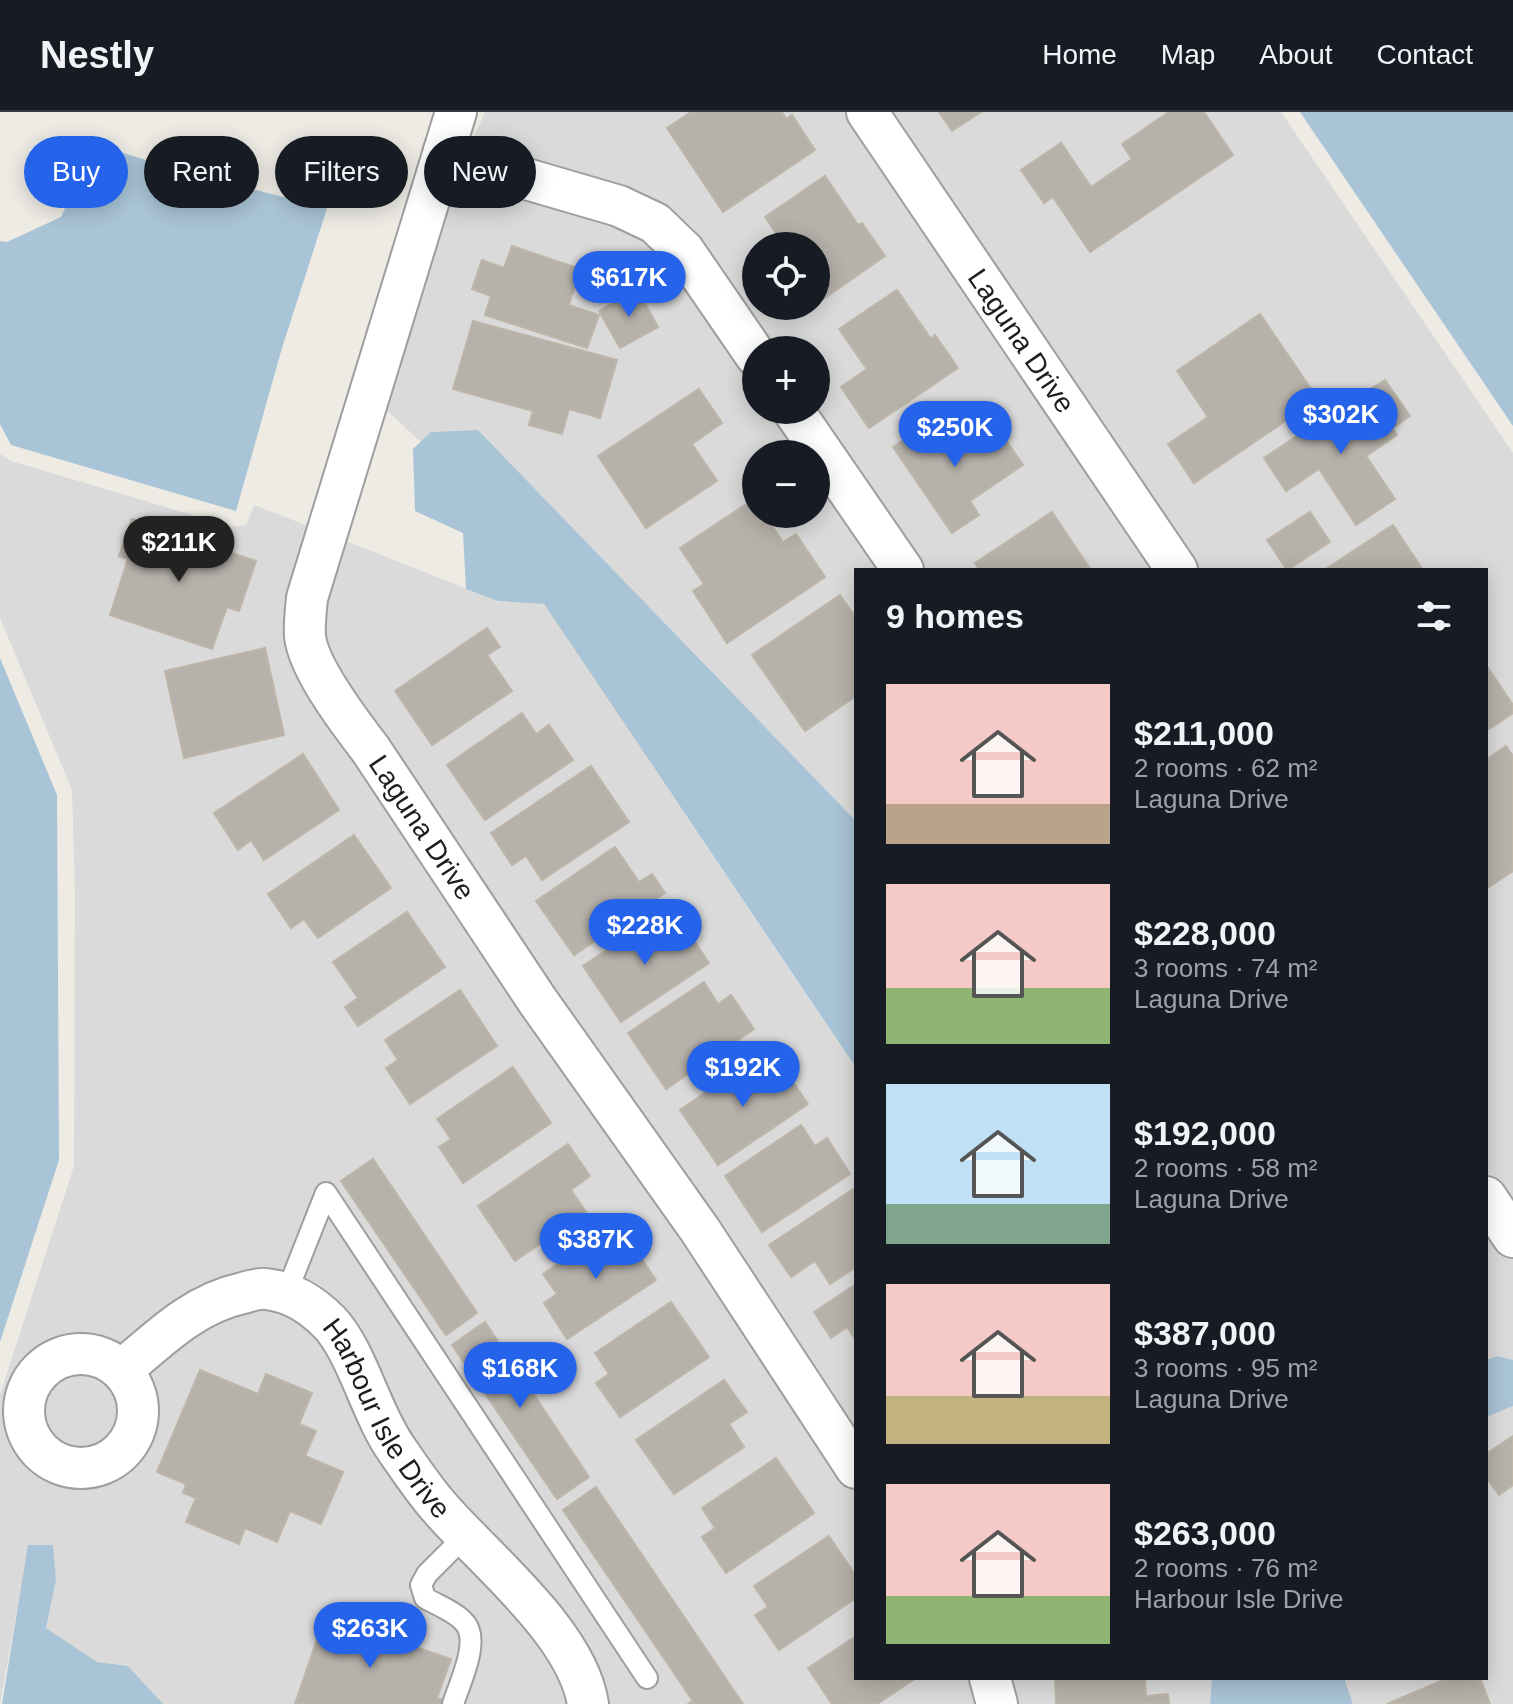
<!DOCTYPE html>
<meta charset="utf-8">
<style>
:root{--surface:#171b24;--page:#20242c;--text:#f1f3f6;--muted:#9ea1a6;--line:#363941;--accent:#2563eb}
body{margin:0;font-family:Arial,sans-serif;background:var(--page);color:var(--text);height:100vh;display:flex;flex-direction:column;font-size:30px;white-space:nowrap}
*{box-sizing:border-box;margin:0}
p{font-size:26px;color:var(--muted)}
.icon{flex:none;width:44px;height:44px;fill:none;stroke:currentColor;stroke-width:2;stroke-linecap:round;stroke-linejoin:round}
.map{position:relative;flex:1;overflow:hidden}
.sheet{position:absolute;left:854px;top:456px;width:634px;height:1112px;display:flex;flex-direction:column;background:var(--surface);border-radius:0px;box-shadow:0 4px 20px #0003}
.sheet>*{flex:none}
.top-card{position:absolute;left:24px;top:24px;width:710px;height:72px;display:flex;gap:16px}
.fabs{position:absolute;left:742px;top:120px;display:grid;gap:16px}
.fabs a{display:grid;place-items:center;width:88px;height:88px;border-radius:50%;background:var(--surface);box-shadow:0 4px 20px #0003;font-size:40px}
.price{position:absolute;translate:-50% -68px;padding:0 18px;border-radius:28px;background:var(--accent);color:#fff;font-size:26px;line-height:52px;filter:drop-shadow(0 2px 4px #0008)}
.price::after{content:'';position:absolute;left:50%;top:48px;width:24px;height:18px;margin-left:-12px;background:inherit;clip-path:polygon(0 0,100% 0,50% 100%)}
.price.current{background:#222;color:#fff}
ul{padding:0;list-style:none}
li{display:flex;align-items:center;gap:24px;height:200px;padding:0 32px}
li span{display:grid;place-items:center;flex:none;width:224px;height:160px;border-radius:0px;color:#555}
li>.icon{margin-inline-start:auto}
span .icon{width:96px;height:96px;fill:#fffc;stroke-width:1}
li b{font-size:34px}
h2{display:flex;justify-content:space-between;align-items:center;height:96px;padding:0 32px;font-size:34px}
.tag{padding:0 28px;border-radius:36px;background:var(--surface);box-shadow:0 4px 20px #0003;font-size:28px;line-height:72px}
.tag.current{background:var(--accent);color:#fff}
header{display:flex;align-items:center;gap:48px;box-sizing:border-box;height:112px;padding:0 40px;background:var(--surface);border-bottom:2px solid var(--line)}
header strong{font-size:38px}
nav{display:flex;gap:44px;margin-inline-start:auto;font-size:28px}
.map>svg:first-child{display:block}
</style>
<header>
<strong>Nestly</strong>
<nav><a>Home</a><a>Map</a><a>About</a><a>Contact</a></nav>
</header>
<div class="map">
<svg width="1513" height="1592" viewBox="0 0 1513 1592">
<rect width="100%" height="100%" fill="#edebe4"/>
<g fill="#dbdada" fill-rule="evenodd">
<path d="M 485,0 L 1281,0 L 1513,341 L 1513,1248 L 1497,1244 L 1486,1248 L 1486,458 L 856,458 L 856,709 L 478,318 L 431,320 L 421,330 L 381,293 L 403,185 ZM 756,134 L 816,134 L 816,194 L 756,194 ZM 756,238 L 816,238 L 816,298 L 756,298 ZM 756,342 L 816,342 L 816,402 L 756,402 Z"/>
<path d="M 0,342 L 11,349 L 233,415 L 246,413 L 254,393 L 257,394 L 498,489 L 544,492 L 856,957 L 856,1566 L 1212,1566 L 1210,1592 L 163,1592 L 128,1554 L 97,1550 L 46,1516 L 56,1468 L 53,1433 L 29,1433 L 0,1592 L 0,1283 L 74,1054 L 75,781 L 72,678 L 0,506 Z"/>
<path d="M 1513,1294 L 1513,1592 L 1353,1592 L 1344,1566 L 1486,1566 L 1486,1305 Z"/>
</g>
<g fill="#a9c4d6">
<path d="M 1300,0 L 1513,0 L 1513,314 Z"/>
<path d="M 117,39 L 171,56 L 299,89 L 318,40 L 343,47 L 282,236 L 236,399 L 11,333 L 0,312 L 0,129 L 7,130 L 61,105 L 85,51 Z"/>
<path d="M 478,318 L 856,709 L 856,956 L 544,492 L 498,489 L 466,477 L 463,421 L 415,399 L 413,337 L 431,320 Z"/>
<path d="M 0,546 L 57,683 L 59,1048 L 0,1230 Z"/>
<path d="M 1497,1244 L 1513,1248 L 1513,1294 L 1486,1305 L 1486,1248 Z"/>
<path d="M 28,1433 L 53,1433 L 56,1468 L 46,1516 L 97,1550 L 128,1554 L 163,1592 L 2,1592 Z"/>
<path d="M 1212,1566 L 1344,1566 L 1353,1592 L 1210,1592 Z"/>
</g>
<g fill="#b6b1aa" stroke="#bdb5a8" stroke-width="2">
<path d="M 691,0 L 782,0 L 786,7 L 792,3 L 815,38 L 723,100 L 667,16 Z"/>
<path d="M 939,0 L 981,0 L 952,19 Z"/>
<path d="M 1169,0 L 1204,0 L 1233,43 L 1090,140 L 1053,85 L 1044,91 L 1021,58 L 1061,31 L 1091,75 L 1132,47 L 1122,32 Z"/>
<path d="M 825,64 L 858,113 L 862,111 L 885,144 L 816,192 L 816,134 L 785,134 L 765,105 Z"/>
<path d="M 512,134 L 580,157 L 569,193 L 599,203 L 587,236 L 485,203 L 491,184 L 472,177 L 482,148 L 504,156 Z"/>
<path d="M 637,177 L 658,215 L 620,236 L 599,199 Z"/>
<path d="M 897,178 L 931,227 L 935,223 L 958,256 L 869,316 L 841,275 L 867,257 L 839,217 Z"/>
<path d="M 1260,202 L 1318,287 L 1194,371 L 1168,332 L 1208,305 L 1177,259 Z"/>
<path d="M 473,209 L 617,248 L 600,306 L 569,297 L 562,322 L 529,313 L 533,299 L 453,277 Z"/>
<path d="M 1385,268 L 1410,304 L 1394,315 L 1369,278 Z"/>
<path d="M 699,277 L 722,311 L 692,332 L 717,369 L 646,416 L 598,344 Z"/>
<path d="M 1366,278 L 1397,323 L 1366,344 L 1395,387 L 1356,413 L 1319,357 L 1286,379 L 1264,346 Z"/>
<path d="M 943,302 L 963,332 L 978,322 L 987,335 L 1003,324 L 1023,353 L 970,389 L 979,403 L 952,421 L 893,335 Z"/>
<path d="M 754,387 L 756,402 L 764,402 L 783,430 L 796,422 L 825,465 L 727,531 L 693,479 L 704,472 L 680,436 Z"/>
<path d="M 1052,400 L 1091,458 L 979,458 L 975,451 Z"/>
<path d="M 1310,400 L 1330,430 L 1287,458 L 1267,428 Z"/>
<path d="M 132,407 L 256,449 L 239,499 L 227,495 L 212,537 L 110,503 L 128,447 L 119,444 Z"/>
<path d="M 1393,413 L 1423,458 L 1326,457 Z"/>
<path d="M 840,483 L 856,506 L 856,584 L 805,619 L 752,543 Z"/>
<path d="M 487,516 L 500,535 L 487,543 L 512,579 L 432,633 L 395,579 Z"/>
<path d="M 265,536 L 284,623 L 184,646 L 165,559 Z"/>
<path d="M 1486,553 L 1513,593 L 1513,601 L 1486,619 Z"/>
<path d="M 522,601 L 536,622 L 549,613 L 573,648 L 485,708 L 447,653 Z"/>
<path d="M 1506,634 L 1513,644 L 1513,759 L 1486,777 L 1486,648 Z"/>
<path d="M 303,642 L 339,698 L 264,748 L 251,728 L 238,738 L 214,701 Z"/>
<path d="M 591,654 L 629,710 L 542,768 L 526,744 L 512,753 L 491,721 Z"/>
<path d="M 354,723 L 391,776 L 318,826 L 304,807 L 291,816 L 268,782 Z"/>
<path d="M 615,735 L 639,770 L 652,762 L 665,781 L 574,843 L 536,789 Z"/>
<path d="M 407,800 L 445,855 L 358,914 L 345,895 L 358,886 L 333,850 Z"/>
<path d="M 658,803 L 672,823 L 685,815 L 709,851 L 621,910 L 583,854 Z"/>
<path d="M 704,870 L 718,892 L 731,883 L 754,917 L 666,977 L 628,921 Z"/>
<path d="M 460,878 L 497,934 L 410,992 L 386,956 L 398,948 L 385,928 Z"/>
<path d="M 757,945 L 772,965 L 784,957 L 808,992 L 718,1053 L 680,998 Z"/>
<path d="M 513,955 L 551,1011 L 463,1071 L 439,1035 L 451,1027 L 437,1007 Z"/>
<path d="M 801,1013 L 815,1034 L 827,1026 L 850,1062 L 762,1120 L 725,1064 Z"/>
<path d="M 568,1032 L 590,1064 L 571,1078 L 586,1100 L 515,1149 L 478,1094 Z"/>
<path d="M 373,1047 L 477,1201 L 446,1223 L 341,1069 Z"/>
<path d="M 856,1075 L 856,1155 L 830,1172 L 815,1149 L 791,1165 L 769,1133 Z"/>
<path d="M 618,1112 L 656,1168 L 567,1227 L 544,1191 L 557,1182 L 543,1162 Z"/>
<path d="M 856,1172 L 856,1228 L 847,1215 L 831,1226 L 814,1200 Z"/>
<path d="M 671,1190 L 709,1245 L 620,1305 L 596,1271 L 609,1262 L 595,1241 Z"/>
<path d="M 485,1210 L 589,1365 L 557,1387 L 452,1233 Z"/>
<path d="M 200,1258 L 258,1282 L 266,1262 L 312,1281 L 299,1312 L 316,1319 L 305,1344 L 343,1360 L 321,1412 L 290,1399 L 277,1430 L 245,1416 L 239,1432 L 186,1410 L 196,1386 L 183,1381 L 186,1372 L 157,1360 Z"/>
<path d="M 724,1268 L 747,1300 L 729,1312 L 744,1335 L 674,1382 L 636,1328 Z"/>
<path d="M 1513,1324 L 1513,1373 L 1499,1383 L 1486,1365 L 1486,1342 Z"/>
<path d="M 776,1346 L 814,1401 L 726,1461 L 702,1425 L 715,1416 L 702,1396 Z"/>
<path d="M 596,1375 L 743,1592 L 688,1592 L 693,1589 L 563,1398 Z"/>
<path d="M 829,1424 L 856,1464 L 856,1486 L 779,1538 L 755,1503 L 768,1495 L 754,1474 Z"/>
<path d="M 325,1504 L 451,1547 L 437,1586 L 455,1592 L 295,1592 Z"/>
<path d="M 856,1524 L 856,1566 L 916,1566 L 877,1592 L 832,1592 L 808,1556 Z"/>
<path d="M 1055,1566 L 1145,1566 L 1146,1584 L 1168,1582 L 1169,1592 L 1056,1592 Z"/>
<path d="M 1448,1566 L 1480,1566 L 1490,1592 L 1387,1592 Z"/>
</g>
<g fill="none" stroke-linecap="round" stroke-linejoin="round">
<g stroke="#9e9e9e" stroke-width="24">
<g id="service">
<path d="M 286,1182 L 326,1081 L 647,1566"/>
<path d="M 453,1592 C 460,1570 482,1526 463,1509 C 454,1499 437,1493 425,1486 L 421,1473 L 427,1462 L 466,1423"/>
</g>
</g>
<g stroke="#9e9e9e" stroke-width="44">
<g id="minor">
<path id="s1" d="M 456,0 L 307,486 C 306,498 304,512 305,524 C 308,556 351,612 371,638 L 537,888 L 700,1118 L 856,1356"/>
<path id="s2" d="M 867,0 L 1177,458"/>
<path d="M 444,39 L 513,63 L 619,94 L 655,111 L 684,139 L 756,244"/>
<path d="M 793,298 L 903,458"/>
<path d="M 1486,1085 L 1513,1125"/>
<circle cx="81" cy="1299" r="57"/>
<path id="s3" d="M 122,1258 C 160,1226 193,1192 243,1181 C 250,1179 259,1176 266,1177 C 292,1180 311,1192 329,1210 C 357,1239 371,1302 397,1338 C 411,1358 424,1378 440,1396 C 486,1449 577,1521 588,1592"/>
<path d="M 990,1566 L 997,1592"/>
</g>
</g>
<use href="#service" stroke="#fff" stroke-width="20"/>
<use href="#minor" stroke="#fff" stroke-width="40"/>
</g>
<g text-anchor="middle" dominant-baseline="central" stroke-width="8" stroke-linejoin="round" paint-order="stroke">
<g font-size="28" fill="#1d1d1d" stroke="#fff">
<text stroke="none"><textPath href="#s2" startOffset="276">Laguna Drive</textPath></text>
<text stroke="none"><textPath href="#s1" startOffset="772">Laguna Drive</textPath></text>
<text stroke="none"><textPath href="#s3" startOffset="354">Harbour Isle Drive</textPath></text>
</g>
</g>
</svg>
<div class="fabs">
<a><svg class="icon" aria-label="locate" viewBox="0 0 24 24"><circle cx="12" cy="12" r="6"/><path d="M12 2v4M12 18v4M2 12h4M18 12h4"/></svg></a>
<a>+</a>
<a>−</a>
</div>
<b class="price" style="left:629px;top:207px">$617K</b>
<b class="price" style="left:1341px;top:344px">$302K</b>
<b class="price" style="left:955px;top:357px">$250K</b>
<b class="price current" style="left:179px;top:472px">$211K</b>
<b class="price" style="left:645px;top:855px">$228K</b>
<b class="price" style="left:743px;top:997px">$192K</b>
<b class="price" style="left:596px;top:1169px">$387K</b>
<b class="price" style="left:520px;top:1298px">$168K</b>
<b class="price" style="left:370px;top:1558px">$263K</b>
<div class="top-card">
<a class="tag current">Buy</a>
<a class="tag">Rent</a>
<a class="tag">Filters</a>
<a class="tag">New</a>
</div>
<section class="sheet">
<h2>9 homes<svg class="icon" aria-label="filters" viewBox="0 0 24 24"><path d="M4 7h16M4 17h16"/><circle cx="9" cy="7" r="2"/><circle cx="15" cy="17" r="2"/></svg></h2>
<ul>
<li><span style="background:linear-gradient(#f6c9c9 75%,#b9a48a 0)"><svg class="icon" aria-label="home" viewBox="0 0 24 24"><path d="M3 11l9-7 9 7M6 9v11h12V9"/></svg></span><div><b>$211,000</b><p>2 rooms · 62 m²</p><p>Laguna Drive</p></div></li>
<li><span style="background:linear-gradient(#f6c9c9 65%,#8fb573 0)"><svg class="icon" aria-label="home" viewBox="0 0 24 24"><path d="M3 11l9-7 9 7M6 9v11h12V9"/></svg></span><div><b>$228,000</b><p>3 rooms · 74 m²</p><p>Laguna Drive</p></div></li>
<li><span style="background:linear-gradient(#bfe0f5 75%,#7fa58c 0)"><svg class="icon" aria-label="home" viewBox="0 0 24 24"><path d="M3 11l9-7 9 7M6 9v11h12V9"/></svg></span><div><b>$192,000</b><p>2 rooms · 58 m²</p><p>Laguna Drive</p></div></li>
<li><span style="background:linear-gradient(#f6c9c9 70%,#c2b280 0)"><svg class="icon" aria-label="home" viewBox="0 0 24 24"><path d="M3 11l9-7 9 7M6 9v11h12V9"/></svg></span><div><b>$387,000</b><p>3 rooms · 95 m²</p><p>Laguna Drive</p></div></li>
<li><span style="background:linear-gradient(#f6c9c9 70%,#8fb573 0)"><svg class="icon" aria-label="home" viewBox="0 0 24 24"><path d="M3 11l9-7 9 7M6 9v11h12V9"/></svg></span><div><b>$263,000</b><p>2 rooms · 76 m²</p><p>Harbour Isle Drive</p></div></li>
</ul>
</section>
</div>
